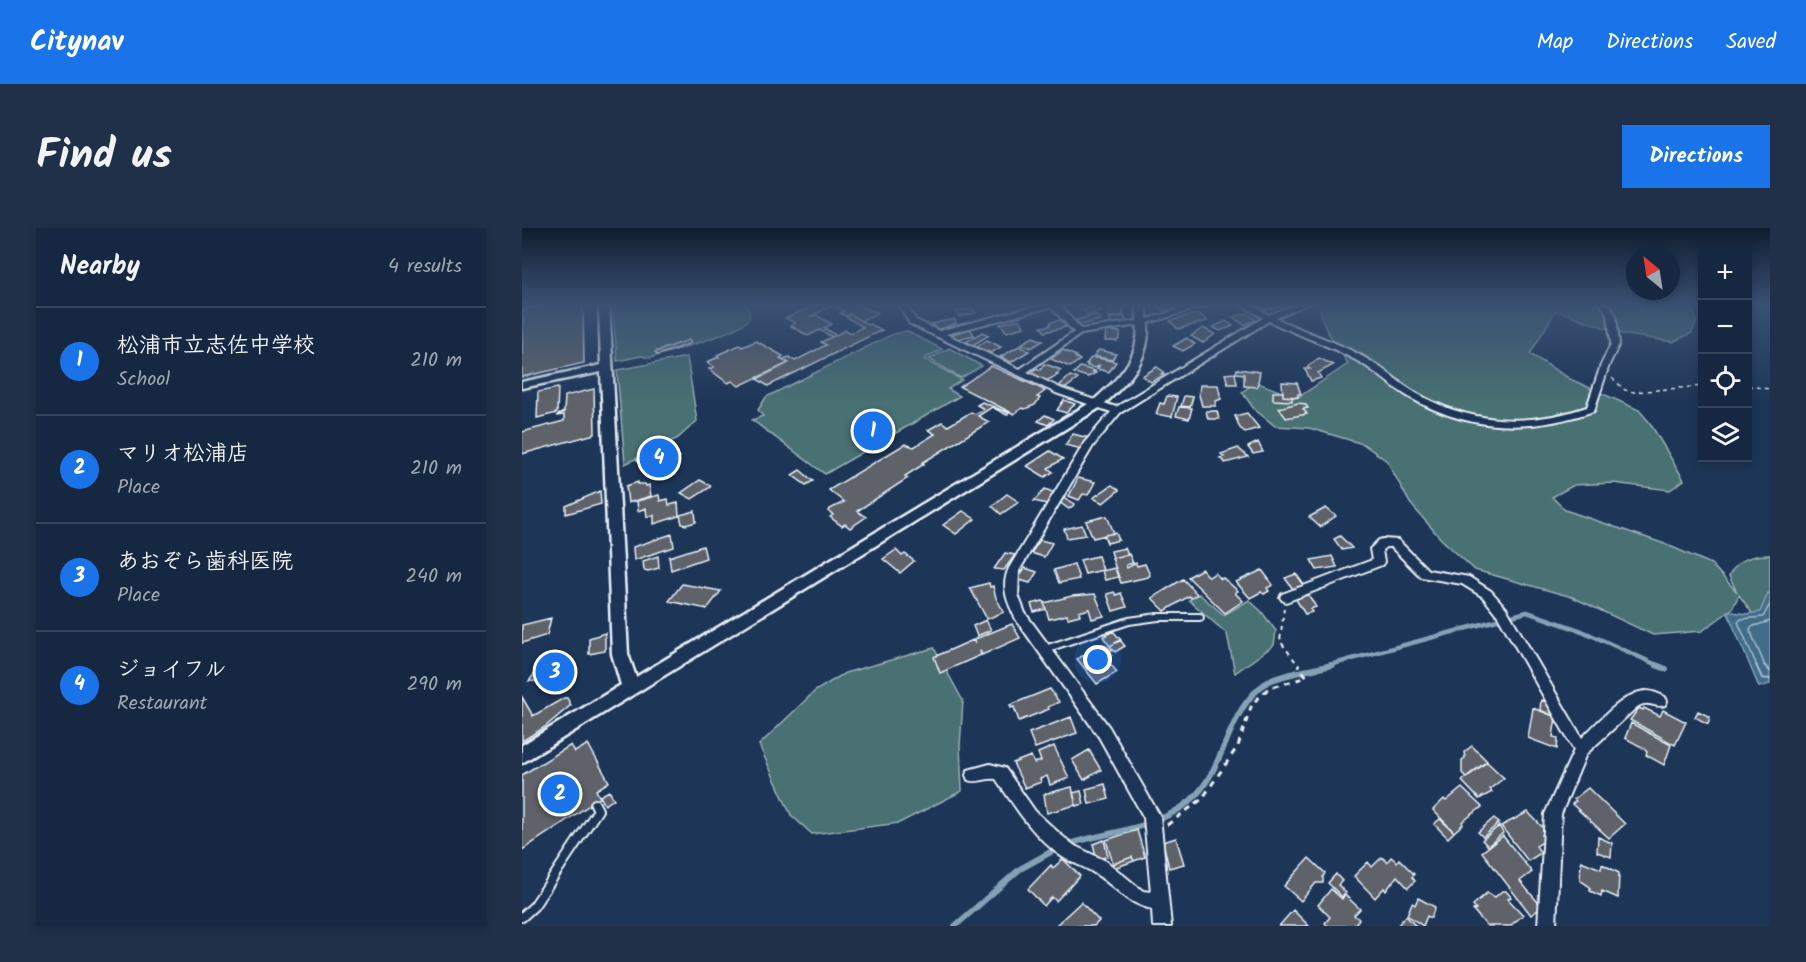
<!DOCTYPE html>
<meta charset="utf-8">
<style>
body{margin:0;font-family:Kalam,"Klee One",sans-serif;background:#1f3048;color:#f1f3f6}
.controls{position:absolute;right:18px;top:18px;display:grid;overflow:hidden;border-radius:0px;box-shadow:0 3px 9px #0003}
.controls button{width:54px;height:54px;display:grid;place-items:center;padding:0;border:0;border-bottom:2px solid #35445a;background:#162841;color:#f1f3f6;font:30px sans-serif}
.compass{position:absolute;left:1104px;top:18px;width:54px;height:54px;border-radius:50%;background:#162841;box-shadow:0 3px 9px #0003;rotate:330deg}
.you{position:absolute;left:576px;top:432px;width:21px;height:21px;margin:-15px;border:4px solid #fff;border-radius:50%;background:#1a73e8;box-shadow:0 0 0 9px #1a73e833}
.badge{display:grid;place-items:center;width:39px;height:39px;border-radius:50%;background:#1a73e8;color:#fff;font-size:20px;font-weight:700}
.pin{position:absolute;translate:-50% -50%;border:3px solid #fff;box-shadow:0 2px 6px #0006}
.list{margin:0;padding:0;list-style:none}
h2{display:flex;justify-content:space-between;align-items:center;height:78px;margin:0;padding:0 24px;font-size:26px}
h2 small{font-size:20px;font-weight:400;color:#9ea6b1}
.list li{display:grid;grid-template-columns:39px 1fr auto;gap:18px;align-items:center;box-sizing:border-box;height:108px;padding:0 24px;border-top:2px solid #35445a}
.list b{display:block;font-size:22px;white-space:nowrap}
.list p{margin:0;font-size:20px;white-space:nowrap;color:#9ea6b1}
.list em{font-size:20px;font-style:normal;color:#9ea6b1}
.icon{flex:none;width:33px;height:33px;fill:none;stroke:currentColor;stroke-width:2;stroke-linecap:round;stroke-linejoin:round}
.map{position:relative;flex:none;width:1248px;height:698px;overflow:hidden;border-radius:0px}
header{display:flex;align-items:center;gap:36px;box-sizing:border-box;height:84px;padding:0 30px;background:#1a73e8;color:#fff}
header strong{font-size:28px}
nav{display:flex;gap:33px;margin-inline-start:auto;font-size:21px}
.intro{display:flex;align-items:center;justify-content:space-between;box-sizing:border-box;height:144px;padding:0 36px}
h1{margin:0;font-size:42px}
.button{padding:15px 27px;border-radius:0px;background:#1a73e8;color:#fff;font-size:21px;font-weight:700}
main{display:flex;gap:36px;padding:0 36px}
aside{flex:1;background:#162841;border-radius:0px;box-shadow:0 3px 9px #0003}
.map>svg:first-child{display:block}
.green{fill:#486f72;stroke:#98b0b5;stroke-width:1.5}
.water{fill:#426c89;stroke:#84a1b5;stroke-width:1.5}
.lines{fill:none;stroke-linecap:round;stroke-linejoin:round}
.shore-far1{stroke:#a6bccc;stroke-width:1.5}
.shore{stroke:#a6bccc;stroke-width:2}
.stream-far1{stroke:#84a1b5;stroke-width:4.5}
.stream{stroke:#84a1b5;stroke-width:6}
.building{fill:#5e6369;stroke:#e8f1f8;stroke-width:1.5}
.service-far1-casing{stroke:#e8f1f8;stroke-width:10}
.service-casing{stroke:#e8f1f8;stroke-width:12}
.minor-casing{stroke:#e8f1f8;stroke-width:4}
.tertiary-casing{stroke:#e8f1f8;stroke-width:5}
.path-far2{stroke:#e8f1f8;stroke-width:1.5;stroke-dasharray:4 4;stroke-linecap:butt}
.path-far1{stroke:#e8f1f8;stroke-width:2;stroke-dasharray:4.5 4.5;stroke-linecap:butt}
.path{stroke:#e8f1f8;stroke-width:3;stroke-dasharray:6 6;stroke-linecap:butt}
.service-far1{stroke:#1d3557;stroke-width:6}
.service{stroke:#1d3557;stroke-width:8}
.minor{fill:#1d3557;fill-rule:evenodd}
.tertiary{fill:#1d3557;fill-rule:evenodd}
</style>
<header>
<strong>Citynav</strong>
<nav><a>Map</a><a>Directions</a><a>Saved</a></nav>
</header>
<div class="intro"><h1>Find us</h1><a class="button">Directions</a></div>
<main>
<aside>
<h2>Nearby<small>4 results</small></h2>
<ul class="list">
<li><span class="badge">1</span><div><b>松浦市立志佐中学校</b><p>School</p></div><em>210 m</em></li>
<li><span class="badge">2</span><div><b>マリオ松浦店</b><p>Place</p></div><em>210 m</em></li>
<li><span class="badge">3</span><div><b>あおぞら歯科医院</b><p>Place</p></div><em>240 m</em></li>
<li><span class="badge">4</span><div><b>ジョイフル</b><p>Restaurant</p></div><em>290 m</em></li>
</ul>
</aside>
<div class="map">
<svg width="1248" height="698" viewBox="0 0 1248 698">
<rect width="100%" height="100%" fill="#1d3557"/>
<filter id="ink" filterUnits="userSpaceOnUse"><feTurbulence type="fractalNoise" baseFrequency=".0167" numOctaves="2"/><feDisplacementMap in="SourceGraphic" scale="12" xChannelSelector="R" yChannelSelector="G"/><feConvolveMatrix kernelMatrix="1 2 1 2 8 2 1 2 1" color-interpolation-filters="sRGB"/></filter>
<g filter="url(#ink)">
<path class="green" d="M 91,76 L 225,76 C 227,80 229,85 227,90 C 221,104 145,124 128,130 L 119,128 L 95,133 Z
M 799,76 L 1167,76 L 1175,93 L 1170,105 L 1151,114 L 1100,106 L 1034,82 L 1008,126 L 1048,151 L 1117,182 L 1128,195 L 1162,252 L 1148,262 L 1091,255 L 1052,257 L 1030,269 L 1043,282 L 1143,316 L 1189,336 L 1215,364 L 1207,348 C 1215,331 1230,327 1248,327 L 1248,398 L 1230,385 L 1217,367 L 1210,381 L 1180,403 L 1131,407 L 1050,369 L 953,342 L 919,311 L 888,275 L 865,233 L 841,216 L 787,200 L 753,198 L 732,181 L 720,164 L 734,154 L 775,170 L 826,136 C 817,119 795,97 799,76 Z
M 384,103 L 420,121 L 402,131 L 440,152 L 426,161 L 438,168 L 303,246 L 230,192 L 241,188 L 236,182 L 244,169 L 369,107 Z
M 427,120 L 460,138 L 439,150 L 407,131 Z
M 165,129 L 175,193 L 156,210 L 103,236 L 95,142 Z
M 677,366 L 702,387 L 727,372 L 739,383 L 754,403 L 752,417 L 713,445 L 705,406 L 667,372 Z
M 412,420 L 441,473 L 438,518 L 440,563 L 377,595 L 290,606 L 269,587 L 237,517 L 293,463 L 323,445 Z"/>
<path class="water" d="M 1246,365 L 1248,366 L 1248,456 L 1237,459 L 1205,383 L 1224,386 L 1238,384 Z"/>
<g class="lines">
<path class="shore-far1" d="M 1235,438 L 1216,394 L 1219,391 L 1241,389 L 1248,376
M 1243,438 L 1228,402 L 1229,399 L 1248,393"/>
<path class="shore" d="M 1234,437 L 1240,450 L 1248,451
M 1242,437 L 1248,443"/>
<path class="stream-far1" d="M 804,438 L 1005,384 L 1060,403 L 1137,438"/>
<path class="stream" d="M 1134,437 L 1144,441
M 543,617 C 583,604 634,602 668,573 C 704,542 704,482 744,455 C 755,447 794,441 810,437
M 433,698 L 498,641 L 536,620"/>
</g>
<path class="building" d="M 28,76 L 61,76 L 62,135 L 0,149 L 1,82 Z
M 294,76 L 334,76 L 356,85 L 339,93 L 328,86 L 323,88 L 318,85 L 322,83 L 312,77 L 287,89 L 294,87 L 310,96 L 302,100 L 314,107 L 310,109 L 298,102 L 286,108 L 269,98 L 273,95 L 264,90 Z
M 633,76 L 660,76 L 647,82 L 639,82 Z
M 745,76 L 754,76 L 758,79 L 739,83 L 735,79 Z
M 575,78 L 580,83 L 565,87 L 561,82 Z
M 597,79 L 602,81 L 601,87 L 586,89 L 585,81 Z
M 450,80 L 454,85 L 437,89 L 434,84 Z
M 676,85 L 685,93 L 656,101 L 648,93 Z
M 725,85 L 734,92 L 722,97 L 711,89 Z
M 329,87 L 346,97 L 348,96 L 360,102 L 246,158 L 235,151 L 267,135 L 261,131 L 267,129 L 273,133 L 304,117 L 299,114 L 324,102 L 329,105 L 341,99 L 324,89 Z
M 573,87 L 579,92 L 559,97 L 554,92 Z
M 602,88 L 604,93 L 590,97 L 587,90 Z
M 432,91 L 434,95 L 419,101 L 415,101 L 410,96 Z
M 498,91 L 502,99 L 485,104 L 478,96 Z
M 538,92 L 544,99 L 523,104 L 519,99 L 527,98 L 529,94 Z
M 704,93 L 711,98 L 698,103 L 691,99 Z
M 681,100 L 693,106 L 681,115 L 669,108 Z
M 448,101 L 452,107 L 435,111 L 430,106 Z
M 584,103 L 598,104 L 598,110 L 595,113 L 583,113 Z
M 460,104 L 467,107 L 451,117 L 444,114 Z
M 511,109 L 521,113 L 509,120 L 499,116 Z
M 665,110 L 673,116 L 661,123 L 651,118 Z
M 167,112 L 169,115 L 135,127 L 133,124 Z
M 465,112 L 479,119 L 469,125 L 455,119 Z
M 234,113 L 261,128 L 258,130 L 266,135 L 217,158 L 210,153 L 206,155 L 187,141 L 192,139 L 185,134 L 197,129 L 195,127 L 218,117 L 220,119 Z
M 497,118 L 507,123 L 489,134 L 478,129 Z
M 541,122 L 554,128 L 553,129 L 558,132 L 548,139 L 529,131 Z
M 577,122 L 594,126 L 590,132 L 572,128 Z
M 569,130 L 576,130 L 594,134 L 587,144 L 575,141 L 578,137 L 573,140 L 565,138 L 566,136 L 564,136 Z
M 797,130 L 811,137 L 796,145 L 799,150 L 789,153 L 783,141 L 788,141 L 785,139 Z
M 522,136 L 526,137 L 539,142 L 534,146 L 536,147 L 524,153 L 508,145 L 515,140 L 518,142 Z
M 469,138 L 518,160 L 523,163 L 515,169 L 518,170 L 513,177 L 503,181 L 500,180 L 492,186 L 438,159 Z
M 558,139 L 573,143 L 571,144 L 574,145 L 566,149 L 552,145 Z
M 635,139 L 642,144 L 639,146 L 642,147 L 629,154 L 620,148 Z
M 715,141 L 738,144 L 735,159 L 722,158 L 722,146 L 714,145 Z
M 713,145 L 715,156 L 706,156 L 703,146 Z
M 548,148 L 556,151 L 544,160 L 537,158 Z
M 760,154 L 775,155 L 779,166 L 776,166 L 776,169 L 761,168 Z
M 678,157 L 696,157 L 699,171 L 694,173 L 694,178 L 680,178 L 677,167 Z
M 36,160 L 35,185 L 15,190 L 16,164 Z
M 72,161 L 73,206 L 0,226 L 0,204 L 42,193 L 42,187 L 34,188 L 42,184 L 43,168 Z
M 751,164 L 761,164 L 761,168 L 770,169 L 770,173 L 751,172 Z
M 645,168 L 655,169 L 650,189 L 634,186 L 638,175 L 642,176 Z
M 662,168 L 671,169 L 668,179 L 659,178 Z
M 542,172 L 553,176 L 544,185 L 535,182 Z
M 460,174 L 487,185 L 485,187 L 470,179 L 456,188 L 467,194 L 400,235 L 402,236 L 383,248 L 386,250 L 335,283 L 344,289 L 328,300 L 323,296 L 320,298 L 308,289 L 311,287 L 307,283 L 308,281 L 322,274 L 307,262 L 383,216 L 392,219 L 413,206 L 406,202 L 420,194 L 426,198 L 449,184 L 453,186 L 462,181 L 455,177 Z
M 776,175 L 783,176 L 786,180 L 781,181 L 785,186 L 764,190 L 757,180 Z
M 657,179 L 670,180 L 667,191 L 654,188 Z
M 684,183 L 695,183 L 697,191 L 686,191 Z
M 725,185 L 737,200 L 723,204 L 718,200 L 713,188 Z
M 523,187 L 532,191 L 526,197 L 516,193 Z
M 551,206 L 567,210 L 560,221 L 543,217 Z
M 736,214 L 741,224 L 731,226 L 726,219 Z
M 145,217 L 158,229 L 129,244 L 115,232 Z
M 716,220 L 726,229 L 703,235 L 698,230 L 702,229 L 699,226 Z
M 528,223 L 541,231 L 526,240 L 531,244 L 523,249 L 505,238 Z
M 278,242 L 291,253 L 284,257 L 270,247 Z
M 556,250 L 573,254 L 566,267 L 561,266 L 557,272 L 547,268 Z
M 178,252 L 189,258 L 187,260 L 170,271 L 159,265 Z
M 116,254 L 116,256 L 123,256 L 124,258 L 127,257 L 129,268 L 106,275 L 104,258 Z
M 590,257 L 597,262 L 581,275 L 571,270 Z
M 523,261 L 533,265 L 527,274 L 525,276 L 512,273 Z
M 78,263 L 79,276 L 44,286 L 44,278 Z
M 485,266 L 497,274 L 479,286 L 470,278 Z
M 137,267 L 138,273 L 146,271 L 147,277 L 156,275 L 157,288 L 132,296 L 132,287 L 125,289 L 124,280 L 116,283 L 115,273 Z
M 543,270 L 553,276 L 547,281 L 537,274 Z
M 804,280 L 814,288 L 798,299 L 787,289 Z
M 173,283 L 174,294 L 164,297 L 160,296 L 158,287 Z
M 441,283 L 453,291 L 434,306 L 421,297 Z
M 585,288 L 592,305 L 571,310 L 564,293 Z
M 560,297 L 564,307 L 545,310 L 542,301 Z
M 594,305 L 597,312 L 585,315 L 582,307 Z
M 150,306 L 152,319 L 112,332 L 111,319 Z
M 818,308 L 830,320 L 820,322 L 812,311 Z
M 518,312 L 530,315 L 522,329 L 509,325 Z
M 181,318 L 184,330 L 149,342 L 147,329 Z
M 603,320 L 606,327 L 591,330 L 589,323 Z
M 374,322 L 380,328 L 383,326 L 392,333 L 378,345 L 361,331 Z
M 483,325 L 493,327 L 482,342 L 472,341 Z
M 607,326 L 611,335 L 604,337 L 605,340 L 614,335 L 615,338 L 623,336 L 628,347 L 626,349 L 599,355 L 590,330 Z
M 136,328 L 137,340 L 126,343 L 122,342 L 121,333 Z
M 576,328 L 581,342 L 563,346 L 558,332 Z
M 810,328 L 815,339 L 795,342 L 789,332 Z
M 552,336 L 557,351 L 537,355 L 532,342 Z
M 503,340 L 515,344 L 508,355 L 495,351 Z
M 593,340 L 596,349 L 583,352 L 580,343 Z
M 680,341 L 687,349 L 693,345 L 699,351 L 701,350 L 716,363 L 713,365 L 721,373 L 703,385 L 666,349 Z
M 740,342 L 751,357 L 745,360 L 747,363 L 742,366 L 739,364 L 728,370 L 714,354 Z
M 774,346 L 782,357 L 771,361 L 763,350 Z
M 661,351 L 675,366 L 669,370 L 667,368 L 643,383 L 630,370 Z
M 467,355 L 468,359 L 471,358 L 474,370 L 482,384 L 465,391 L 448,360 Z
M 160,356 L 199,363 L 185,381 L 147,373 Z
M 592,364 L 594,367 L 599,365 L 605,379 L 591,383 L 585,366 Z
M 573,366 L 582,388 L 570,391 L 567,381 L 557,384 L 558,387 L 546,390 L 545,387 L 527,391 L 522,375 L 550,368 Z
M 786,366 L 794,379 L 788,381 L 790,384 L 783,386 L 773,370 Z
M 521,373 L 524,381 L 512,384 L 509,376 Z
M 29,390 L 25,407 L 0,415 L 0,397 Z
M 464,392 L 469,402 L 455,408 L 451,398 Z
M 490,396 L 498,410 L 460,427 L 458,422 L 459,427 L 418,445 L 412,429 L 451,412 L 453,415 L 453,411 Z
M 591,403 L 599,412 L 588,418 L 581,409 Z
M 83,405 L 83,423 L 67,426 L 67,410 Z
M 598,412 L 603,418 L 593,424 L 588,418 Z
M 581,416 L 590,422 L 588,424 L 590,427 L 584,431 L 595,444 L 575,456 L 555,431 Z
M 17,440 L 55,441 L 44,454 L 7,453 Z
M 528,461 L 537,474 L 526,479 L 527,481 L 497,493 L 492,479 L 489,480 L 488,477 Z
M 0,469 L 11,488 L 42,470 L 45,470 L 49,477 L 23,499 L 0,513 Z
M 1019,472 L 1032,476 L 1030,487 L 1018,482 Z
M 1011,480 L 1034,489 L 1031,509 L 1036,510 L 1035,521 L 1006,510 Z
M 1117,480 L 1121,482 L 1122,480 L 1138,488 L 1141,482 L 1164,494 L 1153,517 L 1108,492 Z
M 1176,483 L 1188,489 L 1186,496 L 1173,489 Z
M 549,489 L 555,505 L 513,520 L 507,505 Z
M 1109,495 L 1149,517 L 1142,537 L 1124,527 L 1125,524 L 1120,519 L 1103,510 Z
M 66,516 L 87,554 L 74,562 L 78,570 L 0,622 L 0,547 L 49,517 L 53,524 Z
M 532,518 L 547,550 L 528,557 L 525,548 L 518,551 L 519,554 L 503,560 L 491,535 L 509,528 L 512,535 L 519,533 L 516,525 Z
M 950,518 L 965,533 L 944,549 L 940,545 L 940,532 L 943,530 L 942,524 Z
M 567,522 L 579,542 L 562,552 L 550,532 Z
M 965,534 L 982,550 L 968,561 L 970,564 L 957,571 L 940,553 Z
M 583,556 L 587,571 L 567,576 L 564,561 Z
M 550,559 L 554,577 L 525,585 L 522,566 Z
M 940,560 L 960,579 L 940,594 L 941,596 L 932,604 L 911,582 L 922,571 L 924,573 Z
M 1066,560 L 1103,596 L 1087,610 L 1050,576 L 1054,573 L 1052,571 Z
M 87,563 L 92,571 L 83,577 L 78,568 Z
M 559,563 L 562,576 L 554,578 L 551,565 Z
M 1006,584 L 1025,604 L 1020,607 L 1024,612 L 1014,618 L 1019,625 L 1006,633 L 979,598 Z
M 972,590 L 977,595 L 961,609 L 956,604 Z
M 918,591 L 932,604 L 926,610 L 912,596 Z
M 977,598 L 981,605 L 966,618 L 960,612 Z
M 615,602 L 623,629 L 612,633 L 610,629 L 591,636 L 584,612 Z
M 981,608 L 1010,644 L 998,653 L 1020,679 L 1009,687 L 960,624 Z
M 1076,609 L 1090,615 L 1089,629 L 1075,624 Z
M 654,610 L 662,636 L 647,640 L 641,614 Z
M 582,612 L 586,628 L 575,632 L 571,616 Z
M 610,629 L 612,633 L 592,640 L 591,636 Z
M 860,629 L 865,634 L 869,629 L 875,634 L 877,631 L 892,646 L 890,649 L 893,653 L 886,660 L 875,648 L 864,663 L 862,660 L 853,670 L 832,648 L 846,634 L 850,639 Z
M 787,630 L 803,645 L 801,649 L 801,655 L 794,655 L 779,673 L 762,658 Z
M 541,631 L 558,648 L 534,673 L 530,669 L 522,678 L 506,661 L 529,637 L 531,640 Z
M 1059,633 L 1079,641 L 1080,636 L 1097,645 L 1096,670 L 1080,663 L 1079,668 L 1068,663 L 1068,659 L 1058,652 Z
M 814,646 L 820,653 L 816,657 L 824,665 L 820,669 L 806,655 Z
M 809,661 L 820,671 L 823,667 L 838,681 L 832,687 L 837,691 L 833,696 L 835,698 L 806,698 L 803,695 L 808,689 L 796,677 Z
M 980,663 L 984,663 L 989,669 L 986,671 L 1001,687 L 988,698 L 965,698 L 951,682 L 954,681 L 951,677 L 965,665 L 973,669 Z
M 896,670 L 913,679 L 909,690 L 905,688 L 901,698 L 885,687 L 890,675 L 893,677 Z
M 559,674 L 577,693 L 572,698 L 533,698 Z
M 771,682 L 787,698 L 757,698 Z
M 884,688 L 894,698 L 875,698 Z"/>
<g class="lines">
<g class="service-far1-casing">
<path id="service-far1" d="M 523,421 L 607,393 L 636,389 L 678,389"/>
</g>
<g class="service-casing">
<path id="service" d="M 0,689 L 12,678 L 76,582 L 73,576"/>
</g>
<g class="minor-casing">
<path id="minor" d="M 11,76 L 0,82 L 0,77 Z
M 376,76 L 384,76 L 394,92 L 417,103 L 521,76 L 536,76 L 559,101 L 622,92 L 677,76 L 690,76 L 623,96 L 559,106 L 505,144 L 540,161 L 594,179 L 741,90 L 719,76 L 729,76 L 747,87 L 775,76 L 786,76 L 754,90 C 784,105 817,114 845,131 C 863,141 877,155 894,165 C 947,196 1007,199 1065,179 L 1079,137 L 1089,116 L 1086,88 L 1079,76 L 1087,76 L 1094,88 L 1097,116 L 1087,137 L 1072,183 C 1008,205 947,204 887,169 C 870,159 856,145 839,135 C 810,118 777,108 747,93 L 598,185 L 571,218 L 497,343 L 496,367 L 503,385 L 587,499 L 635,583 L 638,588 L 649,698 L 631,698 L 630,681 C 603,675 595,659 572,645 C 562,638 549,635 539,628 C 511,608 493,579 474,551 C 464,549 455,556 446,552 L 444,547 L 446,542 L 468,536 L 483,540 L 513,583 L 539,607 L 553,618 L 584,633 L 621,663 L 629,664 L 622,590 L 577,509 L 495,393 C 486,376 478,359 487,340 L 563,214 L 589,184 L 534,165 L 388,96 ZM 529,79 L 552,104 L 498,141 L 424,106 Z
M 861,311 L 876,312 L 906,342 L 947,349 L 969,363 L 984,380 L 1060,510 C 1074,496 1104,462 1125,463 C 1131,463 1137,466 1143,469 L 1145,473 L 1143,477 C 1132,481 1127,471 1115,479 L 1064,526 L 1039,586 L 1034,698 L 1016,698 L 1023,586 L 1052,522 L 976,388 L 961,369 L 940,356 L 899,349 L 869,319 L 864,319 L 860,322 L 862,334 L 860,337 L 764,374 L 760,372 L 758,369 L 760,366 L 850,332 L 848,321 L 857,312 Z"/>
</g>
<g class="tertiary-casing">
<path id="tertiary" d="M 77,76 L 87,76 L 106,426 L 114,449 L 571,173 C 605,143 623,124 613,76 L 623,76 C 634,125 614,147 579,179 L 0,535 L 0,517 L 99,457 L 90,426 L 79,144 L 0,160 L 0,154 L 79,137 Z"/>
</g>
<path class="path-far2" d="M 1090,150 L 1103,162 L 1112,164 L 1180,158
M 1226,158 L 1248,161"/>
<path class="path-far1" d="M 762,380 L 758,413 L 777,438"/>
<path class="path" d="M 645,597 L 680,571 L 716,518 L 730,476 L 747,460 L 785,449 L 776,437"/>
<use href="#service-far1" class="service-far1"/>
<use href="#service" class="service"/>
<use href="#minor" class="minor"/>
<use href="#tertiary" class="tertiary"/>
</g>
</g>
<linearGradient id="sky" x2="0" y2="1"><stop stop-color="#101d30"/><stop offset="0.44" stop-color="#3a5174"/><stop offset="1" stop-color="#3a5174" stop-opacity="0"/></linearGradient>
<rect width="1248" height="174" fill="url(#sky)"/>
</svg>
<div class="controls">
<button>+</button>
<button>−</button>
<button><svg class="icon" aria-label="locate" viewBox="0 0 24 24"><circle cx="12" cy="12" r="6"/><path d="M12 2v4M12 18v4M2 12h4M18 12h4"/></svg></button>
<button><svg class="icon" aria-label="layers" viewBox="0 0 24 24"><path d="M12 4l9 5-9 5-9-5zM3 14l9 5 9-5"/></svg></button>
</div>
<svg class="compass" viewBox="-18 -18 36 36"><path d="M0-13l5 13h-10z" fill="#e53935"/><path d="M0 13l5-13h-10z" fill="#9ea6b1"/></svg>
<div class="you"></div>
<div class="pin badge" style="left:351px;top:203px">1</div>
<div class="pin badge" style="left:38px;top:566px">2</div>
<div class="pin badge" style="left:33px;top:444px">3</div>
<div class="pin badge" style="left:137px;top:230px">4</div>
</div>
</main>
